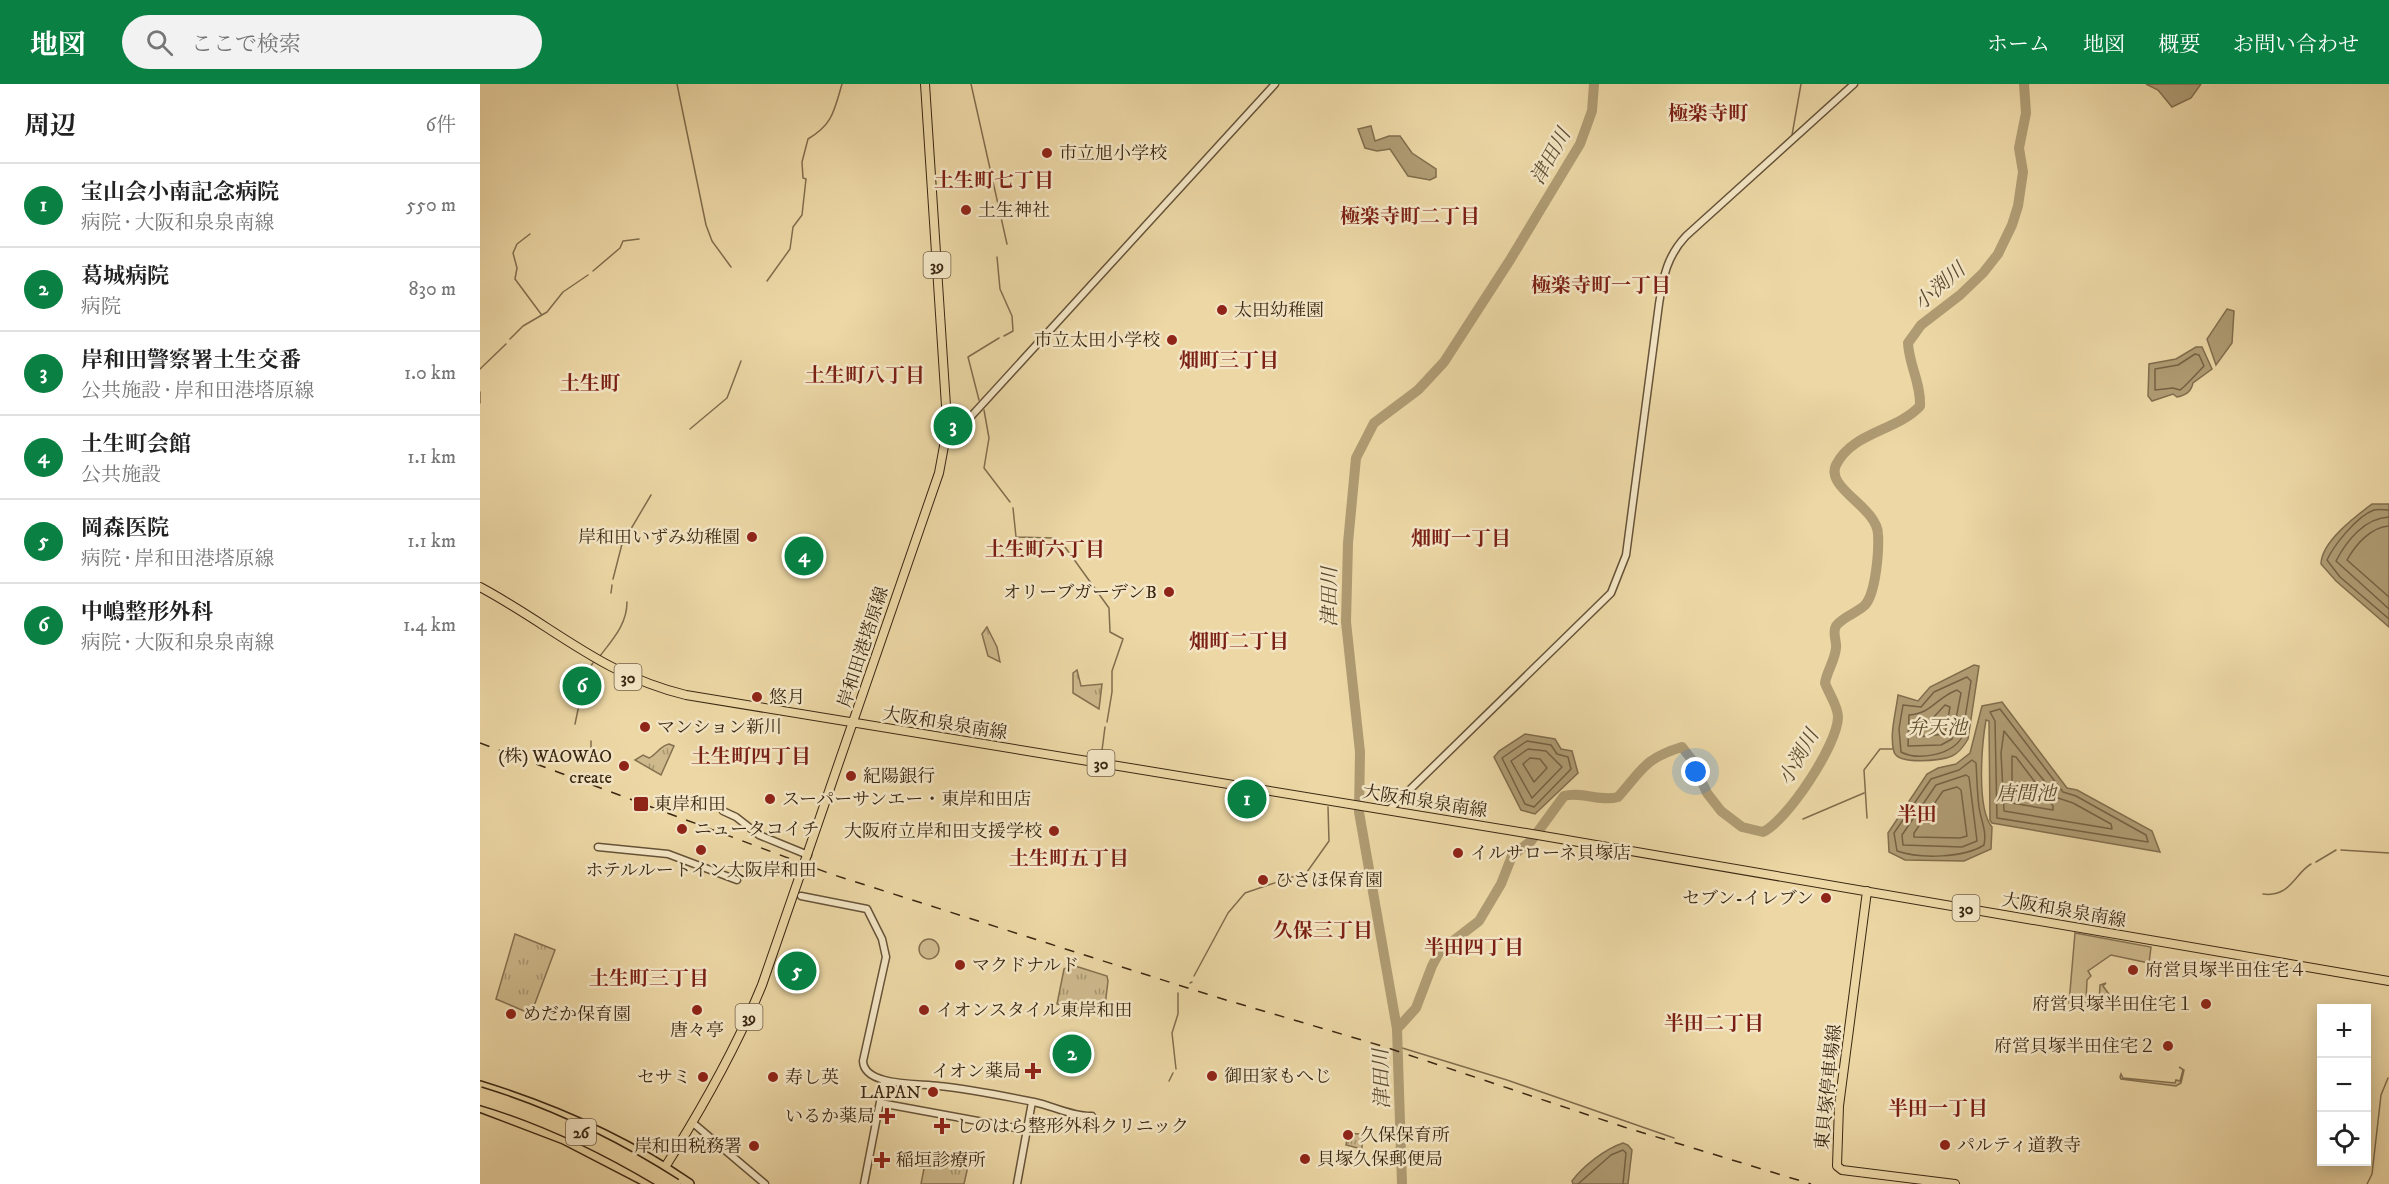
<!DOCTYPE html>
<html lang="ja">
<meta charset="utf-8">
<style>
body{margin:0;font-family:"IM FELL DW Pica","Noto Serif JP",serif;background:#f2f2f2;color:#222}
.controls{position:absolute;right:18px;bottom:18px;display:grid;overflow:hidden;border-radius:0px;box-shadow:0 3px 15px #0003}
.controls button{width:54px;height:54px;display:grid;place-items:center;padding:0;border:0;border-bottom:2px solid #e0e0e0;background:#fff;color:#222;font:30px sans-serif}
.you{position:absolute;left:1216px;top:688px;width:21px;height:21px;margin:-15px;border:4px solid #fff;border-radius:50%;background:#1a73e8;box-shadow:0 0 0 9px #1a73e833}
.badge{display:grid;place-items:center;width:39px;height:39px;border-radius:50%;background:#0b8043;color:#fff;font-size:20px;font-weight:700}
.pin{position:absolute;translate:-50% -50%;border:3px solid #fff;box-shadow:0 2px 6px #0006}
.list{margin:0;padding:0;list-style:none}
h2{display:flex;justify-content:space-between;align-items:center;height:78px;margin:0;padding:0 24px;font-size:26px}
h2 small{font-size:20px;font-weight:400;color:#767676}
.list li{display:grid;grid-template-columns:39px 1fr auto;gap:18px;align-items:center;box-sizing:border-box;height:84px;padding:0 24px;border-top:2px solid #e0e0e0}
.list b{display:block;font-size:22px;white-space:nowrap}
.list p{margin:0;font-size:20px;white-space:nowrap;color:#767676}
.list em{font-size:20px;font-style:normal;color:#767676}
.icon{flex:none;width:33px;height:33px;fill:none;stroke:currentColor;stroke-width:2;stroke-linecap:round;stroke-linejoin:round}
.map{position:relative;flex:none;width:1909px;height:1100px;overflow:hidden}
header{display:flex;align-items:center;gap:36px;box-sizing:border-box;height:84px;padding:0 30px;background:#0b8043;color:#fff}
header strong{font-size:28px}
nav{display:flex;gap:33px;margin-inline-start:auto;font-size:21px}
.search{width:420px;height:54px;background:#f2f2f2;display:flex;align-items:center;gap:15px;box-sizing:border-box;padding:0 21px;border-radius:33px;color:#767676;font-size:22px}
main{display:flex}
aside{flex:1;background:#fff}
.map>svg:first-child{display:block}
.grass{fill:#ceb98c;stroke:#847050;stroke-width:1.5}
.park{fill:url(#park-tufts);stroke:#847050;stroke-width:1.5}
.water{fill:#af9b73;stroke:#806d4d;stroke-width:1.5}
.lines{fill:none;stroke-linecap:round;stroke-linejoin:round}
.shore{stroke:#746143;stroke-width:1.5}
.stream{stroke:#806d4d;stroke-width:1.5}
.river{stroke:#af9b73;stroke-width:10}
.minor-casing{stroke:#665338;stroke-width:9}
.major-casing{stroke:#3a2713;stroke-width:10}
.highway-casing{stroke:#3a2713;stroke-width:12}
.minor{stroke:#f3e5c4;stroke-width:6}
.major{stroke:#ecd7a5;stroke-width:8}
.highway{stroke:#ecd7a5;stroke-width:9}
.rail{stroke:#3a2713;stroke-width:1.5;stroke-dasharray:10 10;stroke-linecap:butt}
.highway-bridge-casing{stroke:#3a2713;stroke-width:12;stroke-linecap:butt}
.highway-bridge{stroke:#ecd7a5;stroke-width:9}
.poi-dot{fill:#8f2418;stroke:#f3e5c4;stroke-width:2}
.labels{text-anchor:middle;stroke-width:5;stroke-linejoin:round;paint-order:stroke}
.shield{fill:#f3e5c4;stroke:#726048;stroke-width:1.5}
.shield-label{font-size:16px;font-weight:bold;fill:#3a2713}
.poi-label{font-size:18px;fill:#3a2713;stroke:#f3e5c4;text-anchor:start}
.street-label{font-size:18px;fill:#3a2713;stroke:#f3e5c4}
.neighbourhood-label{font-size:20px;font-weight:bold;fill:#7a1f14;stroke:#f3e5c4}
.water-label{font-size:20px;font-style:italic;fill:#5d4a30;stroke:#f3e5c4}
</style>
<header>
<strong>地図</strong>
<div class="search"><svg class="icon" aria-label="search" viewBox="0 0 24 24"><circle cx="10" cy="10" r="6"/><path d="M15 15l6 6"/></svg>ここで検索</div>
<nav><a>ホーム</a><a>地図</a><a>概要</a><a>お問い合わせ</a></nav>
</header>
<main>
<aside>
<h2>周辺<small>6件</small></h2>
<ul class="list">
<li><span class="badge">1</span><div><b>宝山会小南記念病院</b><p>病院 · 大阪和泉泉南線</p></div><em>550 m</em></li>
<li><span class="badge">2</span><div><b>葛城病院</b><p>病院</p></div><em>830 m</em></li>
<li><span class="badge">3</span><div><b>岸和田警察署土生交番</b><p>公共施設 · 岸和田港塔原線</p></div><em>1.0 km</em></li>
<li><span class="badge">4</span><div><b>土生町会館</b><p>公共施設</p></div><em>1.1 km</em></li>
<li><span class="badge">5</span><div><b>岡森医院</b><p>病院 · 岸和田港塔原線</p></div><em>1.1 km</em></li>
<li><span class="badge">6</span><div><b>中嶋整形外科</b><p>病院 · 大阪和泉泉南線</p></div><em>1.4 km</em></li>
</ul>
</aside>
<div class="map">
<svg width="1909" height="1100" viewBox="0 0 1909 1100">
<defs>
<pattern id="park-tufts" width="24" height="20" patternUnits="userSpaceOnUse" patternTransform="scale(1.5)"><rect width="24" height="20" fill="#ceb98c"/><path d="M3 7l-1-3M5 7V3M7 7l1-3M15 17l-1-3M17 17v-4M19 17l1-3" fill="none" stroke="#a89671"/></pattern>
</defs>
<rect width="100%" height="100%" fill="#ecd7a5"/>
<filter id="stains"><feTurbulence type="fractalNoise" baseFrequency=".00333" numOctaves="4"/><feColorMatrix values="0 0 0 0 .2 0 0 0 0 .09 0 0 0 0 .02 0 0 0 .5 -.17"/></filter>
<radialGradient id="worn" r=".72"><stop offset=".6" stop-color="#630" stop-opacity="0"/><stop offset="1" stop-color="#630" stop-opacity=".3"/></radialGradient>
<path class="grass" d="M 1595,849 L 1671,863 L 1669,879 L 1631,871 L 1608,887 L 1611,892 L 1607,896 L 1606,918 L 1602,918 L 1601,924 L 1589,919 Z
M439 865a10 10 0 1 1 20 0a10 10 0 1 1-20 0Z
M 1626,899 L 1623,902 L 1631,913 L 1635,914 L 1619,920 L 1620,901 Z
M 1699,983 L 1704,986 L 1701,999 L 1696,1002 L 1641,995 L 1640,993 L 1641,990 L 1643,994 L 1695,999 L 1696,996 L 1700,997 L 1703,986 Z"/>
<path class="park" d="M 507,543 L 517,563 L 520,578 L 508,572 L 502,550 Z
M 597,586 L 601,602 L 622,600 L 619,625 L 593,609 L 593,589 Z
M 189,660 L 194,662 L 181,691 L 155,676 L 163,671 L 169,674 C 177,670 180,662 189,660 Z
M 35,850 L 75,866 L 51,930 L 16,915 Z
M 592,881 L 627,892 L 628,897 L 624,930 L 577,920 L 584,885 Z
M 868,1049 L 879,1050 L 882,1053 L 882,1065 L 866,1061 Z
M 446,1074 L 488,1082 L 484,1100 L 441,1100 Z"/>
<path class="water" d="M 1666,0 L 1721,0 L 1711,14 L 1692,23 L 1678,6 Z
M 891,42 L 895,57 L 909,52 L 920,52 L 932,69 L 956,85 L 956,93 L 950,96 L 928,92 L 910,65 L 897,67 L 885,64 L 878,45 Z
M 1747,225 L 1754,227 L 1752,259 L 1736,281 L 1727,255 Z
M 1716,263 L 1722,263 L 1732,285 L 1713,299 C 1711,308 1706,311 1697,313 L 1693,310 L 1672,317 L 1668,312 L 1669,280 L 1696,275 Z
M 1892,420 L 1909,420 L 1909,543 L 1856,497 L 1841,480 C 1841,458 1876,432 1892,420 Z
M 1494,581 L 1499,582 L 1488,655 C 1484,662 1479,669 1472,672 C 1461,677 1418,681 1414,668 C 1409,651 1416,628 1418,611 L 1438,617 L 1450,603 Z
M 1522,618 L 1587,704 L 1597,706 L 1672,747 L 1680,768 L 1512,739 L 1510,736 L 1509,637 L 1506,636 C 1502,659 1496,724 1512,743 L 1511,765 L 1484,777 L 1425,776 L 1409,768 L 1408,749 L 1447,690 L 1458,684 L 1476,680 L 1490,669 L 1502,622 Z
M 1045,650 L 1075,655 L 1081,665 L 1092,667 L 1098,689 L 1055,730 L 1041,726 L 1014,673 L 1019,667 Z
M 1143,1059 L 1148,1061 L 1152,1066 L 1148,1100 L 1093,1100 L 1092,1097 C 1103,1082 1125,1065 1143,1059 Z"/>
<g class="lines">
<path class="shore" d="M 1715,270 L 1719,271 L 1724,282 C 1718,288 1704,304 1700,306 L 1693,304 L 1675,306 L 1675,285 L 1698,281 Z
M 1909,426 C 1905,426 1898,425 1894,426 C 1877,432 1854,461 1847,476 L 1860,493 L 1909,535
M 1909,433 C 1885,434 1867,456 1856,477 L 1909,525
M 1909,442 C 1891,443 1876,460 1867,476 L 1909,513
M 1487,593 L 1491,597 L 1482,653 C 1472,671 1438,677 1421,668 L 1419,645 L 1423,621 L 1441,623 L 1454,608 Z
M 1477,606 L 1481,609 L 1472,655 L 1461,661 L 1428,662 L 1429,631 C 1453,629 1454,615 1477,606 Z
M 1465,621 L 1470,623 L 1465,650 L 1437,653 L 1437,641 L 1452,635 Z
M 1520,625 L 1583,708 L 1596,712 L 1666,751 L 1668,758 L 1517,734 L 1515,637 L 1510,628 Z
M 1524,647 L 1578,714 L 1593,719 L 1631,740 L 1632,745 L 1524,727 L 1521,669 Z
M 1047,657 L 1071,661 L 1077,670 L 1088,673 L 1091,685 L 1054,723 L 1045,720 L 1022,674 Z
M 1048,665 L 1066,667 L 1082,683 L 1052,714 L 1031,677 Z
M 1532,672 L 1536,673 L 1573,722 L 1573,726 L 1532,719 Z
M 1050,674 L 1060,675 L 1067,684 L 1054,698 L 1043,680 Z
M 1492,676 L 1496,679 C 1497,694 1497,708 1499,723 C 1501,737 1507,747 1504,761 C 1484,774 1440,775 1417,767 L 1414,749 L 1451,695 L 1479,686 Z
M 1486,691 L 1489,693 L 1497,757 L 1482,763 L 1423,761 L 1422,751 L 1456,701 Z
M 1477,703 L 1481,706 L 1487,752 L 1480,754 L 1434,753 L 1434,749 L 1463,707 Z
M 1098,1100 L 1131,1071 L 1143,1066 L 1146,1069 L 1143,1100"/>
<path class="stream" d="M 197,0 L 226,141 L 232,157 L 251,183
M 491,0 L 527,160
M 1312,51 L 1321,0
M 50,150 L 37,160 L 33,169 L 37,184 L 35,195 L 61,230
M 517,173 L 520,205 L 532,232 L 533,247 L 524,252
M 113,187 L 140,164 L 143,157 L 159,155
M 287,197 L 310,165 L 313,143 L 322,131 L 326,95 L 323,94 L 322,78 L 328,55 C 353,40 354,27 362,0
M 30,255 L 43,242 L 67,228 L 83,208 L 108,191
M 0,285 L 26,260
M 0,308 L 0,319
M 499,316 L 488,273 L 519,254
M 504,326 L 509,354 L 504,384 L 530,418
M 210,345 L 247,314 L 261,277
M 533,424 L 536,453 L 573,454 L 585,463 L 629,524 L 630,548 L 643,555 L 632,587 L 632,608 L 627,638
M 133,495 L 142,460 L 171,411
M 131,509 L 132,501
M 120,572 C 133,555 147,540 147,518
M 95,640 L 100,616 L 93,605 L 113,579
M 111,657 L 111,663
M 621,674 L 625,643
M 1387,734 L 1384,686 L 1400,665 L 1413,665
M 1323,735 L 1384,709
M 1861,766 L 1909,769
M 1836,778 L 1856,766
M 827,788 L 849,757 L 848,723
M 1783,810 C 1810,814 1815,789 1831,780
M 714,892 L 748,829 L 765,809 L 818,791
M 710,899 L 712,898
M 919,963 L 1027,996 L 1194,1054
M 696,985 L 692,949 L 698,930 L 698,909
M 689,997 L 693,989
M 1887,1100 L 1892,1090 L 1901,1011 L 1908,994"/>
<path class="river" d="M 917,945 L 936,924 L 952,882 L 960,867 L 999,837 L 1021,800 L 1032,772 L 1051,757 L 1084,712 C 1101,707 1120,718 1138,713 C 1162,686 1165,674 1202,663 L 1212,676 L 1227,709 L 1241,727 L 1262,743 L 1283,748 C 1307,737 1358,660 1358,633 C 1358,622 1349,610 1345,599 C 1347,587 1355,576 1356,564 C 1357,557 1352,549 1356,542 C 1362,533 1377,529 1385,521 C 1396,509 1399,466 1398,450 C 1397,423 1345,404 1356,381 C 1372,348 1417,347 1440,322 C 1441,299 1429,281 1428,259 L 1441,241 L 1480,211 L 1503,189 L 1518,170 L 1532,141 L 1538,122 L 1543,88 L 1539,64 L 1546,29 L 1544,0
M 922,1100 L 917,945 L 879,728 L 880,668 L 866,538 L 868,459 L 876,374 L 894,339 L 938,306 L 964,278 L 1030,176 L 1100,60 L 1112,27 L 1114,0"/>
<g class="minor-casing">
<path id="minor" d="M 464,362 L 795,0
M 909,726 L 1131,509 L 1146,471 L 1179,220 C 1183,193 1187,172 1206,152 L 1374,0
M 243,727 L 256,733 L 279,751 L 328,771
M 118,763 L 188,770 L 257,796
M 321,812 L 387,825 L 402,855 L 406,873 L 383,977 C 384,1003 440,999 459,1002 C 491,1005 523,1012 554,1018 C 573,1022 594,1033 612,1032
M 400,1019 L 547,1046
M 213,1039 L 285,1100
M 384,1100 L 404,997
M 537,1100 L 552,1018"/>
</g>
<g class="major-casing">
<path id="major" d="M 0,503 C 73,542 122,591 206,611 L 1046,749 L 1909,897
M 1387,807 L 1359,1022 L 1357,1082 L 1362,1086 L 1475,1100
M 182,1088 C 220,1028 255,967 282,901 L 459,389 L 464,362 L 466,322 L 445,0"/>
</g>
<g class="highway-casing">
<path id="highway" d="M 0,1002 C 74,1025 145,1056 209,1100
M 0,1023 L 84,1055 L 171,1100"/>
</g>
<use href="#minor" class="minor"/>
<use href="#major" class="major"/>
<use href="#highway" class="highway"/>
<path class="rail" d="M 0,659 L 351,790 L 736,913 L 902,962 L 1144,1043 L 1331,1100"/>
<g class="highway-bridge-casing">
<path id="highway-bridge" d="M 0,1008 C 69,1029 135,1061 196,1100
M 0,1016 C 65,1035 126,1065 184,1100"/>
</g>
<use href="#highway-bridge" class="highway-bridge"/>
</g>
<g class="poi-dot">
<circle cx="567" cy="69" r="6"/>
<circle cx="486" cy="126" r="6"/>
<circle cx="742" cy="226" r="6"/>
<circle cx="692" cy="256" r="6"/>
<circle cx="272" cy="453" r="6"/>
<circle cx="689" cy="508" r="6"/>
<circle cx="277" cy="613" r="6"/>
<circle cx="165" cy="643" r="6"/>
<circle cx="144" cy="682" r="6"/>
<circle cx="371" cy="692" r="6"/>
<circle cx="290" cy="715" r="6"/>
<rect x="153" y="712" width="16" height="16" rx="3"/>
<circle cx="202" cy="745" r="6"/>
<circle cx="574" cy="747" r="6"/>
<circle cx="221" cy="766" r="6"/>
<circle cx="978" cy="769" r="6"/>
<circle cx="783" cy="796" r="6"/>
<circle cx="1346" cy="814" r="6"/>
<circle cx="480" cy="881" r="6"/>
<circle cx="1653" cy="886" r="6"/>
<circle cx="1726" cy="920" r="6"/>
<circle cx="217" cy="926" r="6"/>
<circle cx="444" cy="926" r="6"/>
<circle cx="31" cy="930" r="6"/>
<circle cx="1688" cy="962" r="6"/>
<path d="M550 978h6v6h6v6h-6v6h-6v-6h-6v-6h6z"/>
<circle cx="732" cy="992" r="6"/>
<circle cx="223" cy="993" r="6"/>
<circle cx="293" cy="993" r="6"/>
<circle cx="453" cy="1008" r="6"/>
<path d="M404 1023h6v6h6v6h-6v6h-6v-6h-6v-6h6z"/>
<path d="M459 1033h6v6h6v6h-6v6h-6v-6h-6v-6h6z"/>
<circle cx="868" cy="1051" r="6"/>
<circle cx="1465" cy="1061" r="6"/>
<circle cx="274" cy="1062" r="6"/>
<circle cx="825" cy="1075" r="6"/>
<path d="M399 1067h6v6h6v6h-6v6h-6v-6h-6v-6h6z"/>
</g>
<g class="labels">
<g class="shield">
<rect x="443.5" y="168" width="27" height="26" rx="4.5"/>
<rect x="134.5" y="580" width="27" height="26" rx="4.5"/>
<rect x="607.5" y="666" width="27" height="26" rx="4.5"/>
<rect x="1472.5" y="811" width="27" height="26" rx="4.5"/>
<rect x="255.5" y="920" width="27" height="26" rx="4.5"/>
<rect x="86" y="1035" width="30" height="26" rx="4.5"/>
</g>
<g class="shield-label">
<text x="457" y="187">39</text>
<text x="148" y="599">30</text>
<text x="621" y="685">30</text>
<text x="1486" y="830">30</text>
<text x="269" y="939">39</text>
<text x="101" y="1054">26</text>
</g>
<g class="poi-label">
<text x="579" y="75">市立旭小学校</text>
<text x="498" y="132">土生神社</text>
<text x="754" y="232">太田幼稚園</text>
<text x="680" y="262" text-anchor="end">市立太田小学校</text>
<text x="260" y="459" text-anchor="end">岸和田いずみ幼稚園</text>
<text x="677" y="514" text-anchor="end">オリーブガーデンB</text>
<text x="289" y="619">悠月</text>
<text x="177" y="649">マンション新川</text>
<text x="132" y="678" text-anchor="end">(株) WAOWAO<tspan x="132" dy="21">create</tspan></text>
<text x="383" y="698">紀陽銀行</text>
<text x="302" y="721">スーパーサンエー・東岸和田店</text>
<text x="174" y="726">東岸和田</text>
<text x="214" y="751">ニュータコイチ</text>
<text x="562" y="753" text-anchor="end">大阪府立岸和田支援学校</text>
<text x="990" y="775">イルサローネ貝塚店</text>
<text x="221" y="792" text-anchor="middle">ホテルルートイン大阪岸和田</text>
<text x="795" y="802">ひさほ保育園</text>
<text x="1334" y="820" text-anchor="end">セブン-イレブン</text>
<text x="492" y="887">マクドナルド</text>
<text x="1665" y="892">府営貝塚半田住宅４</text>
<text x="1714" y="926" text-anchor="end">府営貝塚半田住宅１</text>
<text x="456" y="932">イオンスタイル東岸和田</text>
<text x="43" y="936">めだか保育園</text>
<text x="217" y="952" text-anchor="middle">唐々亭</text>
<text x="1676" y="968" text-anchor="end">府営貝塚半田住宅２</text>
<text x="541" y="993" text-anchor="end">イオン薬局</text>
<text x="744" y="998">御田家もへじ</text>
<text x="211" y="999" text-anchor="end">セサミ</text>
<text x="305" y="999">寿し英</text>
<text x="441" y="1014" text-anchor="end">LAPAN</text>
<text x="395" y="1038" text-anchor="end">いるか薬局</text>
<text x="476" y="1048">しのはら整形外科クリニック</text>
<text x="880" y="1057">久保保育所</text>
<text x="1477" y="1067">パルティ道教寺</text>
<text x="262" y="1068" text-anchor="end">岸和田税務署</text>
<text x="837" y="1081">貝塚久保郵便局</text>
<text x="416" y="1082">稲垣診療所</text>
</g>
<g class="street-label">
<text transform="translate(383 563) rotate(-72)" y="6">岸和田港塔原線</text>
<text transform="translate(465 639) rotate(9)" y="6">大阪和泉泉南線</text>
<text transform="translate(945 717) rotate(9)" y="6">大阪和泉泉南線</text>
<text transform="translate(1584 826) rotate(10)" y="6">大阪和泉泉南線</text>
<text transform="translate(1348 1003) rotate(-84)" y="6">東貝塚停車場線</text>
</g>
<g class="neighbourhood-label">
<text x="1228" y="36">極楽寺町</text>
<text x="514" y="103">土生町七丁目</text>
<text x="930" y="139">極楽寺町二丁目</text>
<text x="1121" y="208">極楽寺町一丁目</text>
<text x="749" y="283">畑町三丁目</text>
<text x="385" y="298">土生町八丁目</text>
<text x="110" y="306">土生町</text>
<text x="981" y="461">畑町一丁目</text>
<text x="565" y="472">土生町六丁目</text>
<text x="759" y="564">畑町二丁目</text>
<text x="271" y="679">土生町四丁目</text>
<text x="1437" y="737">半田</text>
<text x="589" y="781">土生町五丁目</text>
<text x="843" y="853">久保三丁目</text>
<text x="994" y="870">半田四丁目</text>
<text x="169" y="901">土生町三丁目</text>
<text x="1234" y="946">半田二丁目</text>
<text x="1458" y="1031">半田一丁目</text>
</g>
<g class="water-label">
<text transform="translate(1070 72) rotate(-61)" y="7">津田川</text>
<text transform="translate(1459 202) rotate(-41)" y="7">小渕川</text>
<text transform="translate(849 513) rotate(-90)" y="7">津田川</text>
<text x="1457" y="650">弁天池</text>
<text transform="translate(1318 673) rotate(-60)" y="7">小渕川</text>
<text x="1546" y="716">唐間池</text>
<text transform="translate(901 995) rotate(-92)" y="7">津田川</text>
</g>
</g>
<rect width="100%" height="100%" filter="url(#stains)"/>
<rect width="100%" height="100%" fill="url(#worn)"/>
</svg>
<div class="controls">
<button>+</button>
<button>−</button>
<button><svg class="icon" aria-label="locate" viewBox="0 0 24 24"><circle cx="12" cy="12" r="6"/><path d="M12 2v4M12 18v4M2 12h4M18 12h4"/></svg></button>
</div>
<div class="you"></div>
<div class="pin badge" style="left:767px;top:715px">1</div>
<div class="pin badge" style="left:592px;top:970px">2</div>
<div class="pin badge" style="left:473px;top:342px">3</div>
<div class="pin badge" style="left:324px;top:472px">4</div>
<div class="pin badge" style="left:317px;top:887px">5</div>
<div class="pin badge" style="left:102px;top:602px">6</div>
</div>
</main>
